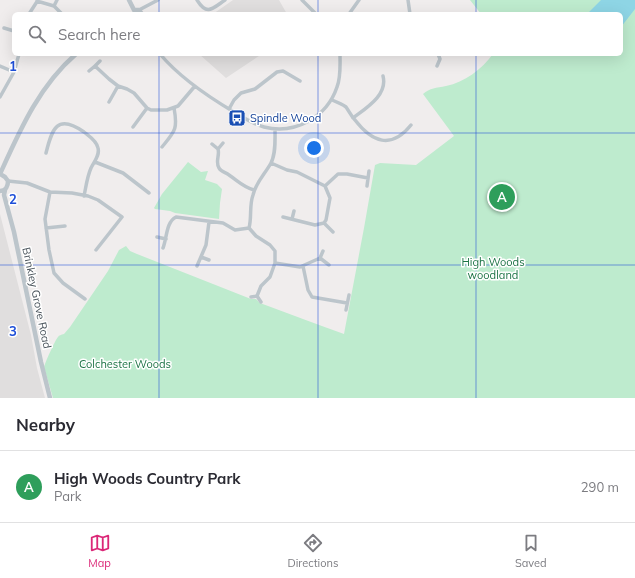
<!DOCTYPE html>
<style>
body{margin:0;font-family:Mulish,sans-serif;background:#f7f7f7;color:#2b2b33}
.you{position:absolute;left:314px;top:148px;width:14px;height:14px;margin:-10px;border:3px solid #fff;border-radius:50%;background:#1a73e8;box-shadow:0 0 0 6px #1a73e833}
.badge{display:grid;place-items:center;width:26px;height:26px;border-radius:50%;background:#db2777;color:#fff;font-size:13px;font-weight:700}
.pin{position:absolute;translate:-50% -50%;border:2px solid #fff;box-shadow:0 1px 4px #0006}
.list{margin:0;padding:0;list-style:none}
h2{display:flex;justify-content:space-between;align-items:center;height:52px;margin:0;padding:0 16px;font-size:17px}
h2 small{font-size:13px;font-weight:400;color:#7c7c81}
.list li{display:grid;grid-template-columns:26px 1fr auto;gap:12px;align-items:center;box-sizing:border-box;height:72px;padding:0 16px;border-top:1px solid #e1e1e2}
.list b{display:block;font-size:15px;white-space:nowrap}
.list p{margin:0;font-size:13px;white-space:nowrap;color:#7c7c81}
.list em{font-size:13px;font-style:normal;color:#7c7c81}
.icon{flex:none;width:22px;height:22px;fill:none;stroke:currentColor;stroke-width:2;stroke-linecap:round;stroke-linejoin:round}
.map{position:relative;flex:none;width:635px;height:398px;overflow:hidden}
.search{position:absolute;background:#fff;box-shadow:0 4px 16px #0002;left:12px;right:12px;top:12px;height:44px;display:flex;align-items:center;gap:10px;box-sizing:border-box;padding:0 14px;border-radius:6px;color:#7c7c81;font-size:15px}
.sheet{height:124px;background:#fff}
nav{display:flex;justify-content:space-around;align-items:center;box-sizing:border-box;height:56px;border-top:1px solid #e1e1e2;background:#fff;font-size:11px;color:#7c7c81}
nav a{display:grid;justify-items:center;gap:2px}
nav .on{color:#db2777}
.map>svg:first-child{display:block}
.education{fill:#e0dede}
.green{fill:#beebce}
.water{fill:#8ed5e5}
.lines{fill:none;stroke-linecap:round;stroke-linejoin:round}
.minor{stroke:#bcc5cb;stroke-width:3.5}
.tertiary{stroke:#bcc5cb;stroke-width:4.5}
.grid{fill:none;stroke:#1d4ed8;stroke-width:1;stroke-opacity:0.55}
.labels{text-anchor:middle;stroke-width:3;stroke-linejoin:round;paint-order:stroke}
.transit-label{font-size:11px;fill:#164399;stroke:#fff;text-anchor:start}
.park-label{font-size:11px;fill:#1d7446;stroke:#fff}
.street-label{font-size:11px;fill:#475159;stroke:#fff}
.grid-label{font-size:13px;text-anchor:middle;font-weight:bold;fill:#1d4ed8;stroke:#fff;stroke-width:3;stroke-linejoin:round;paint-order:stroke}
</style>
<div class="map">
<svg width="635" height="398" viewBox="0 0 635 398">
<rect width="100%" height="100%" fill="#f0eded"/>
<path class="education" d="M 233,0 L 279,0 L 287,14 L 213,14 Z
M 199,54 L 262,54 L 226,78 Z
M 0,214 L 31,335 L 37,368 L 45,398 L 0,398 Z"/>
<path class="green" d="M 470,0 L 635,0 L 635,398 L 53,398 L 44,367 C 45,363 55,340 58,337 C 59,335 61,335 64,334 C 66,332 68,329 70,327 L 108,271 L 119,250 L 126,246 L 130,251 L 137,254 L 251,299 L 256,299 L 260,303 C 288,313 315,324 344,334 L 364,228 L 375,165 L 380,163 L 416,165 L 454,136 L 423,94 C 430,88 436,88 446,86 C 465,82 481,70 493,54 L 621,54 L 621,14 L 481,14 Z
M 188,162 L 201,172 L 208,171 L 205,180 L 217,184 L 222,189 L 220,203 L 219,219 L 175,213 L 170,211 L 155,209 L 154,208 L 162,194 Z"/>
<path class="water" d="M 601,0 L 635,0 L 635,9 L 621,27 L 621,14 L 587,14 Z"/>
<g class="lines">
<path class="minor" d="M 197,0 C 207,16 212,9 225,0
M 302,0 L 316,14
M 408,0 L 410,14
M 37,1 L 54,6 L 62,14
M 54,6 L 57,0
M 139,10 L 158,0
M 29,14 L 38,0
M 349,14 L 359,0
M 4,28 L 14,31
M 160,54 C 180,78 207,96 234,112 C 244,118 253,124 264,127 C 295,135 327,117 337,87 C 341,77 340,65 340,54
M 100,61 L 95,66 L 109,79 L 118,86 L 127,89 L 134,93 L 147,108 L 151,110 L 167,110 L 178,106 L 195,86
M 0,66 L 14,72
M 437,66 L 440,59 L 438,54
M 89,71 L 95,66
M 0,97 L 14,72 L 19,54
M 332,100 C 337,102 342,104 346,107 C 349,111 351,116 355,120 C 372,142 391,150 411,125
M 109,102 L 118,86
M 229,109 L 234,100 L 241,93 L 255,89 L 277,72 L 283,71 L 300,81
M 353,118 C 366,108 388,95 383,76
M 133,127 L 147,108
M 223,143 L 218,149 C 220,155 215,162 219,168 C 221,172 226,172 229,175 C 238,181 243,187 254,190
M 212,144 L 218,149
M 162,147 C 175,131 178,129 174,108
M 46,153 C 52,129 57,113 84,132 C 89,136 97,141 98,148 C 100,155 94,162 91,168 C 87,177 86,187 84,196
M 95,162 L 123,173 L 149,193
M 271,163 L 287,170 L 297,172 L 325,186 L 330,198 L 326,220 L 324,223
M 8,181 L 27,183 L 50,192 L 72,193 L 88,196 L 98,200 L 122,217 L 96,250
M 325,186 L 338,174 L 347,174 L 368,178
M 367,186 L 369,171
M 50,192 L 45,219 L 49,250 L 54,273 L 63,283 L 85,299
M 283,217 L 315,225 L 324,223 L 333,232
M 292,219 L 294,211
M 46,228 L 65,226
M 249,228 C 252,217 249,206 253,195 C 256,182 265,174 271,163 C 276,153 275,140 275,129
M 157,237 L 166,239
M 163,248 C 167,238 166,222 176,217 L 223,223 L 235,230 L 249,228 L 256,236 L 270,245 L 275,251 L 275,263 L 270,277 L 261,286 L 257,296 L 251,297
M 201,257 L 209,260
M 320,258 L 329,265
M 275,263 L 300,267 L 320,258 L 323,251
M 197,266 L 206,245 L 209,222
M 303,266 L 308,290 L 312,297 L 347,303
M 257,296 L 261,302
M 346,310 L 349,295"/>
<path class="tertiary" d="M 129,0 L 134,10
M 134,10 L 139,10 L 142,14
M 0,174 C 20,130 39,86 76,54
M 0,174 L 5,177 L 8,181 C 8,186 6,191 0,191
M 5,190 L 4,195 L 14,232 L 41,362 L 50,398"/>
</g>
<path class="grid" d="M 159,0 L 159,14M 318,0 L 318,14M 476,0 L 476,14M 159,54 L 159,398M 318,54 L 318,398M 476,54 L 476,398M 0,133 L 635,133M 0,265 L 635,265"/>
<defs>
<g id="bus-square" transform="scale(0.9)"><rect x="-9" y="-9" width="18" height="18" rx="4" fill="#1a4fb4" stroke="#fff"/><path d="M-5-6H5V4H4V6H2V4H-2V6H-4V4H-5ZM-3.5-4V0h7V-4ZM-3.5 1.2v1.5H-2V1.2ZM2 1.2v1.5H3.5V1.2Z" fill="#fff"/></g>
</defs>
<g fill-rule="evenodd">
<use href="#bus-square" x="237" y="118"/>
</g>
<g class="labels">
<g class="transit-label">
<text x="250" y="122">Spindle Wood</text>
</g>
<g class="park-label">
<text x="493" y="266">High Woods<tspan x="493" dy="13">woodland</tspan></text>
<text x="125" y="368">Colchester Woods</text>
</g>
<g class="street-label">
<text transform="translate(37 298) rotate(78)" y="4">Brinkley Grove Road</text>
</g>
</g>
<g class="grid-label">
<text x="13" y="71">1</text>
<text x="13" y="204">2</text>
<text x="13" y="336">3</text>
</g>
</svg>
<div class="you"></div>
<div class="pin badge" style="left:502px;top:197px;background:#2e9e5b">A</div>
<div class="search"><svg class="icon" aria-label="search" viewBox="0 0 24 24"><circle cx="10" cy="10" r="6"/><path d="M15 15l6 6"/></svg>Search here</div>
</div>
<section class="sheet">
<h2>Nearby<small></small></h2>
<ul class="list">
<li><span class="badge" style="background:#2e9e5b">A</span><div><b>High Woods Country Park</b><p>Park</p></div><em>290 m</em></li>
</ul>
</section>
<nav>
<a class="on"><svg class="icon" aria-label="map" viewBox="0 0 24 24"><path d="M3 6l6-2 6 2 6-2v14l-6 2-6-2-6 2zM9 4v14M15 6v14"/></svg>Map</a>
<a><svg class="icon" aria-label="directions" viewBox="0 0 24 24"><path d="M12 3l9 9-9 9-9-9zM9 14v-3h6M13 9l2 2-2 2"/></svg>Directions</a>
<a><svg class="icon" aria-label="saved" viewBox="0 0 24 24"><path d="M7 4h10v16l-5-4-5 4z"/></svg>Saved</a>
</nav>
